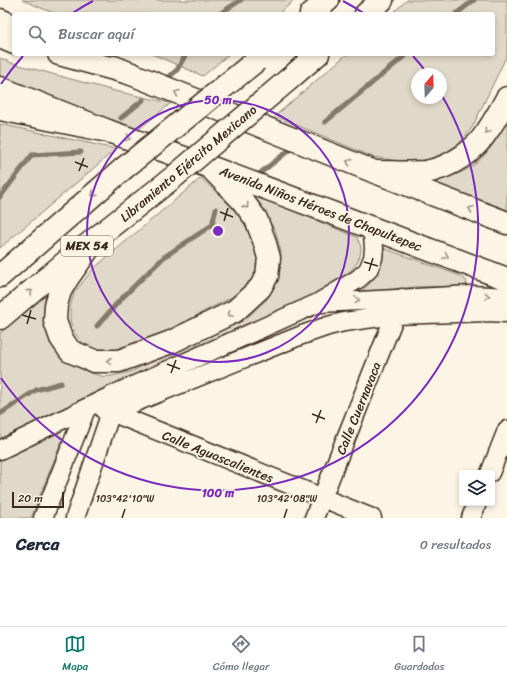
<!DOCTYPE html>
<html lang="es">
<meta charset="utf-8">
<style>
body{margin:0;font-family:Sriracha,sans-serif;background:#f2f2f3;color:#1f2937}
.controls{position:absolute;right:12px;bottom:12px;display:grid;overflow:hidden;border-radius:4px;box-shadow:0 2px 6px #0003}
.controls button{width:36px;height:36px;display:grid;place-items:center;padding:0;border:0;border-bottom:1px solid #e0e1e3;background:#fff;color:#1f2937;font:20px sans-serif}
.compass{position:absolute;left:411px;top:68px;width:36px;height:36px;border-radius:50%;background:#fff;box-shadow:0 2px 6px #0003;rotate:19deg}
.scale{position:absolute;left:12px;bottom:10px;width:52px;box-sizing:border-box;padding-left:4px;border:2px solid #3b2a1e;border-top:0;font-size:11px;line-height:14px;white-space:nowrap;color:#3b2a1e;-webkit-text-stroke:3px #fcf5e5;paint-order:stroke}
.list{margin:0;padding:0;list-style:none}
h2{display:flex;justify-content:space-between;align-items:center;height:52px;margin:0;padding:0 16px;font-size:17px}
h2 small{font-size:13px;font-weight:400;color:#747a83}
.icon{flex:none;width:22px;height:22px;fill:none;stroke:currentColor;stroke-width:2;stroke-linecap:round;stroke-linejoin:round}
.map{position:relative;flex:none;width:507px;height:518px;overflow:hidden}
.search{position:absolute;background:#fff;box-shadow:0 2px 6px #0003;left:12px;right:12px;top:12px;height:44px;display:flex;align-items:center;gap:10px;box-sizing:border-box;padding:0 14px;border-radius:4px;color:#747a83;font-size:15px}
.sheet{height:108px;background:#fff}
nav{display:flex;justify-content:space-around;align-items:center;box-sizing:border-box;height:56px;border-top:1px solid #e0e1e3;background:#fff;font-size:11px;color:#747a83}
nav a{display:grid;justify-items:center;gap:2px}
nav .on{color:#0f766e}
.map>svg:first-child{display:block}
.green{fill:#e0d8c8;stroke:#8e8173;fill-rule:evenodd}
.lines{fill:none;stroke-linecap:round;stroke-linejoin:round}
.stream{stroke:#85796b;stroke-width:5}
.minor-casing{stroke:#3b2a1e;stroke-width:21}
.major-casing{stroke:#3b2a1e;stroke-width:25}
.highway-casing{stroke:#3b2a1e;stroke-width:25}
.minor{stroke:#fcf5e5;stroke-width:18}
.major{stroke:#fcf5e5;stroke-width:22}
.highway{stroke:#fcf5e5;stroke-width:22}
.highway-bridge-casing{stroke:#3b2a1e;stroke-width:25;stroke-linecap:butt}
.highway-bridge{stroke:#fcf5e5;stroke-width:22}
.oneway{stroke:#9c9082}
.ticks{fill:none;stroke:#3b2a1e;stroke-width:1.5}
.ring{fill:none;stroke:#7b2cbf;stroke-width:2}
.labels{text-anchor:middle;stroke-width:3.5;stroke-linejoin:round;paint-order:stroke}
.shield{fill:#fcf5e5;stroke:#75675a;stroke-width:1}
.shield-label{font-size:12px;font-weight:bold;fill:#3b2a1e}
.street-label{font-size:13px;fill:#3b2a1e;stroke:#fcf5e5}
.ticks-label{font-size:10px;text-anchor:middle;fill:#3b2a1e;stroke:#fcf5e5;stroke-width:3.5;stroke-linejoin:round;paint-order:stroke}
.centre{fill:#7b2cbf;stroke:#fcf5e5;stroke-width:2}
.ring-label{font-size:12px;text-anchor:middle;font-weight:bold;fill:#7b2cbf;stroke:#fcf5e5;stroke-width:3.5;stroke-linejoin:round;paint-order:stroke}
</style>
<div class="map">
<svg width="507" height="518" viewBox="0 0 507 518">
<rect width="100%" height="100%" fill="#fcf5e5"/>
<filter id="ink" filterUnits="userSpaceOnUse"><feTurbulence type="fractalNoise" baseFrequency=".025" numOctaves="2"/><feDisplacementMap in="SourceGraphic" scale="8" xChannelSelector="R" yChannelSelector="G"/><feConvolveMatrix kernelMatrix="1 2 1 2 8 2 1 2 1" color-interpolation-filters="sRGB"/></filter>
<g filter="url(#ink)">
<path class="green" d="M 22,0 L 295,0 L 278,14 L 56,14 Z
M 407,0 L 507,0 L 507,55 L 473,126 L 460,143 L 445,153 L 426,160 L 409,163 L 373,157 L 275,116 L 347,54 L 493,54 L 493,14 L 392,14 ZM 417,74 L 441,74 L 441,98 L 417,98 Z
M 152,54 L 229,54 L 203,76 Z
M 0,58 L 12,63 L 115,91 L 171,103 L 137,131 L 0,77 Z
M 507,118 L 507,210 L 428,181 C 440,178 454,176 464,171 C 486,160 497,139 507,118 Z
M 0,124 L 116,149 L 0,248 Z
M 201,178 C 234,209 288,252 238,294 L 124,353 L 96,352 L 84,344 L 75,334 L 70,321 L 70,307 L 74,293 L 93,269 Z
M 242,190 L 357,237 C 358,240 361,245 361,249 C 361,271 330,287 313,296 L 0,444 L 0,333 L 52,291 L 63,354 L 73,365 L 88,372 L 105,377 L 130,372 L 250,315 L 267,299 L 274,285 L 280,269 L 281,252 L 275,230 L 262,211 Z
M 383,248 L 461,276 L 467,281 L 466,286 L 415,287 L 359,293 C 375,281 382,268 383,248 Z
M 56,431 L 63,438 L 31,518 L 0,518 L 0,459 Z"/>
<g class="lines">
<path class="stream" d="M 219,14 L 241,0
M 456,14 L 474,0
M 170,76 L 177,70 L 186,54
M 121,118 L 143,100
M 325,122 L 407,54
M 259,174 L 293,147
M 0,197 L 32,155 L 81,152
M 97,326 L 121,299 L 164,257 L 212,225 L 216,209
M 0,414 L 36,390 L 61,383"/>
<g class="minor-casing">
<path id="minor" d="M 321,303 L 472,295 L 507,297
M 105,411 L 111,412 L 372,518
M 0,450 L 117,393 L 318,303 L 358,279 L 368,270 L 373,258 L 374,248 L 373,236 L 370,227
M 490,473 L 507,430
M 43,518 L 86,409
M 75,518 L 111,412 L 302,335 L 328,326 L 344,322 L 395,315 L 488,312 L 507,313
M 314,518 L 402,298
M 471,518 L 477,503"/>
</g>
<g class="major-casing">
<path id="major" d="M 0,20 L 14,26
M 114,67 L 375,172 L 507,223
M 0,88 L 108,131 L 210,167 L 507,279"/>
</g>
<g class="highway-casing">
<path id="highway" d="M 311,14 L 328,0
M 366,14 L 382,0
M 0,37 L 14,43
M 59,54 L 132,74
M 288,80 L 318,54
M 0,109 L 108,131
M 375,172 C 391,172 409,173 425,172 C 450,168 475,151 488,130 C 495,120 501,109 507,98
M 96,238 L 67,279 L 60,291 L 56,305 L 55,321 L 61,338 L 70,351 L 94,361 L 119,361 L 171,342 L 235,311 L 260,288 L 267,276 L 269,258 L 264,240 L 256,219 L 242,200 L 210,167
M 0,276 L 123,169
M 0,318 L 67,261 L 175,176"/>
</g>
<use href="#minor" class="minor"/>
<use href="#major" class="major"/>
<use href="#highway" class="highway"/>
<g class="highway-bridge-casing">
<path id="highway-bridge" d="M 123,169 L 257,60
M 175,176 L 288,80"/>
</g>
<use href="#highway-bridge" class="highway-bridge"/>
</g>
<defs><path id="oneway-chevron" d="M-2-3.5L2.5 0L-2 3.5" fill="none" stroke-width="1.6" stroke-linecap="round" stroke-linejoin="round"/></defs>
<g class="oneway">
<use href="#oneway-chevron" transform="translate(177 93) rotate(-158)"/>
<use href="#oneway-chevron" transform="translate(487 131) rotate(126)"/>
<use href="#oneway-chevron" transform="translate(128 138) rotate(19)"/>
<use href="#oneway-chevron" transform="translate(349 162) rotate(-158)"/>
<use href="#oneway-chevron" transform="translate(94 194) rotate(139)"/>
<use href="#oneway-chevron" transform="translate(246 206) rotate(55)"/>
<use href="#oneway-chevron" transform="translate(471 209) rotate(-159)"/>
<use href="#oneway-chevron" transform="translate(446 256) rotate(21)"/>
<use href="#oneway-chevron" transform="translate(30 292) rotate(-40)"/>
<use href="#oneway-chevron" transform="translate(487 296) rotate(3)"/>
<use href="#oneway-chevron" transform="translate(357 300) rotate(-4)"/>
<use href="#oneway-chevron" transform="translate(230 314) rotate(153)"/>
<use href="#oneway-chevron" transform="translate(109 361) rotate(180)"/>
</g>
</g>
<path class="ticks" d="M 75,162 L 88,167M 79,171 L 84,158M 220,212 L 233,217M 224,221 L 228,208M 364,262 L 378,266M 369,271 L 373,258M 22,315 L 36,319M 27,324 L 31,310M 167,364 L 180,369M 171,373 L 176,360M 312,414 L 325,419M 316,423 L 321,410M 122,518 L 125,509M 284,518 L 287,509"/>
<g class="ring">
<circle cx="218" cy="231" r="131"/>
<path d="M1 84A262 262 0 0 1 23 56M71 14A262 262 0 0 1 93 1M343 1A262 262 0 0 1 365 14M413 56A262 262 0 0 1 427 73M441 94A262 262 0 0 1 1 378"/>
</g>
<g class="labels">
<rect class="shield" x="61" y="236" width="52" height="20" rx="3"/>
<g class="shield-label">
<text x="87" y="250">MEX 54</text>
</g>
<g class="street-label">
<text transform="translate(188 163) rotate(-40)" y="5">Libramiento Ejército Mexicano</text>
<text transform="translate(321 208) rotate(21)" y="5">Avenida Niños Héroes de Chapultepec</text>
<text transform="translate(358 408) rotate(-68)" y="5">Calle Cuernavaca</text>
<text transform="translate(218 456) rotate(22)" y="5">Calle Aguascalientes</text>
</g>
</g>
<g class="ticks-label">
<text x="125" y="502">103°42'10"W</text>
<text x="287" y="502">103°42'08"W</text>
</g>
<circle cx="218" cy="231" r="6" class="centre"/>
<g class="ring-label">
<text x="218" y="104">50 m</text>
<text x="218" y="497">100 m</text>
</g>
</svg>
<div class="controls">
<button><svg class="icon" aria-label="layers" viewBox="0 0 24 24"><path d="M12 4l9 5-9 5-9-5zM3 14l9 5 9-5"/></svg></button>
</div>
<svg class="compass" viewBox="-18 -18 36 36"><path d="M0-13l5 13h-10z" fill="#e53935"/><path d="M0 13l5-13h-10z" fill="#747a83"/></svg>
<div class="scale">20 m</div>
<div class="search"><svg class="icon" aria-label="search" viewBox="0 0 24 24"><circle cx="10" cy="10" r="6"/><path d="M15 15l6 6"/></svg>Buscar aquí</div>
</div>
<section class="sheet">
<h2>Cerca<small>0 resultados</small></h2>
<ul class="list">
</ul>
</section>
<nav>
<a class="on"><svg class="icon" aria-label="map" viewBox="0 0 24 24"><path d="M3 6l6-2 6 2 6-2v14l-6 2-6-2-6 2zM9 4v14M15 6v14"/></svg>Mapa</a>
<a><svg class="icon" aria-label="directions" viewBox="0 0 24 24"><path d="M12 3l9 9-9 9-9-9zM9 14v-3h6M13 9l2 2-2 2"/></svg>Cómo llegar</a>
<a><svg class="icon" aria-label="saved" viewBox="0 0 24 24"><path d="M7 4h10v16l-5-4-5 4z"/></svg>Guardados</a>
</nav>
